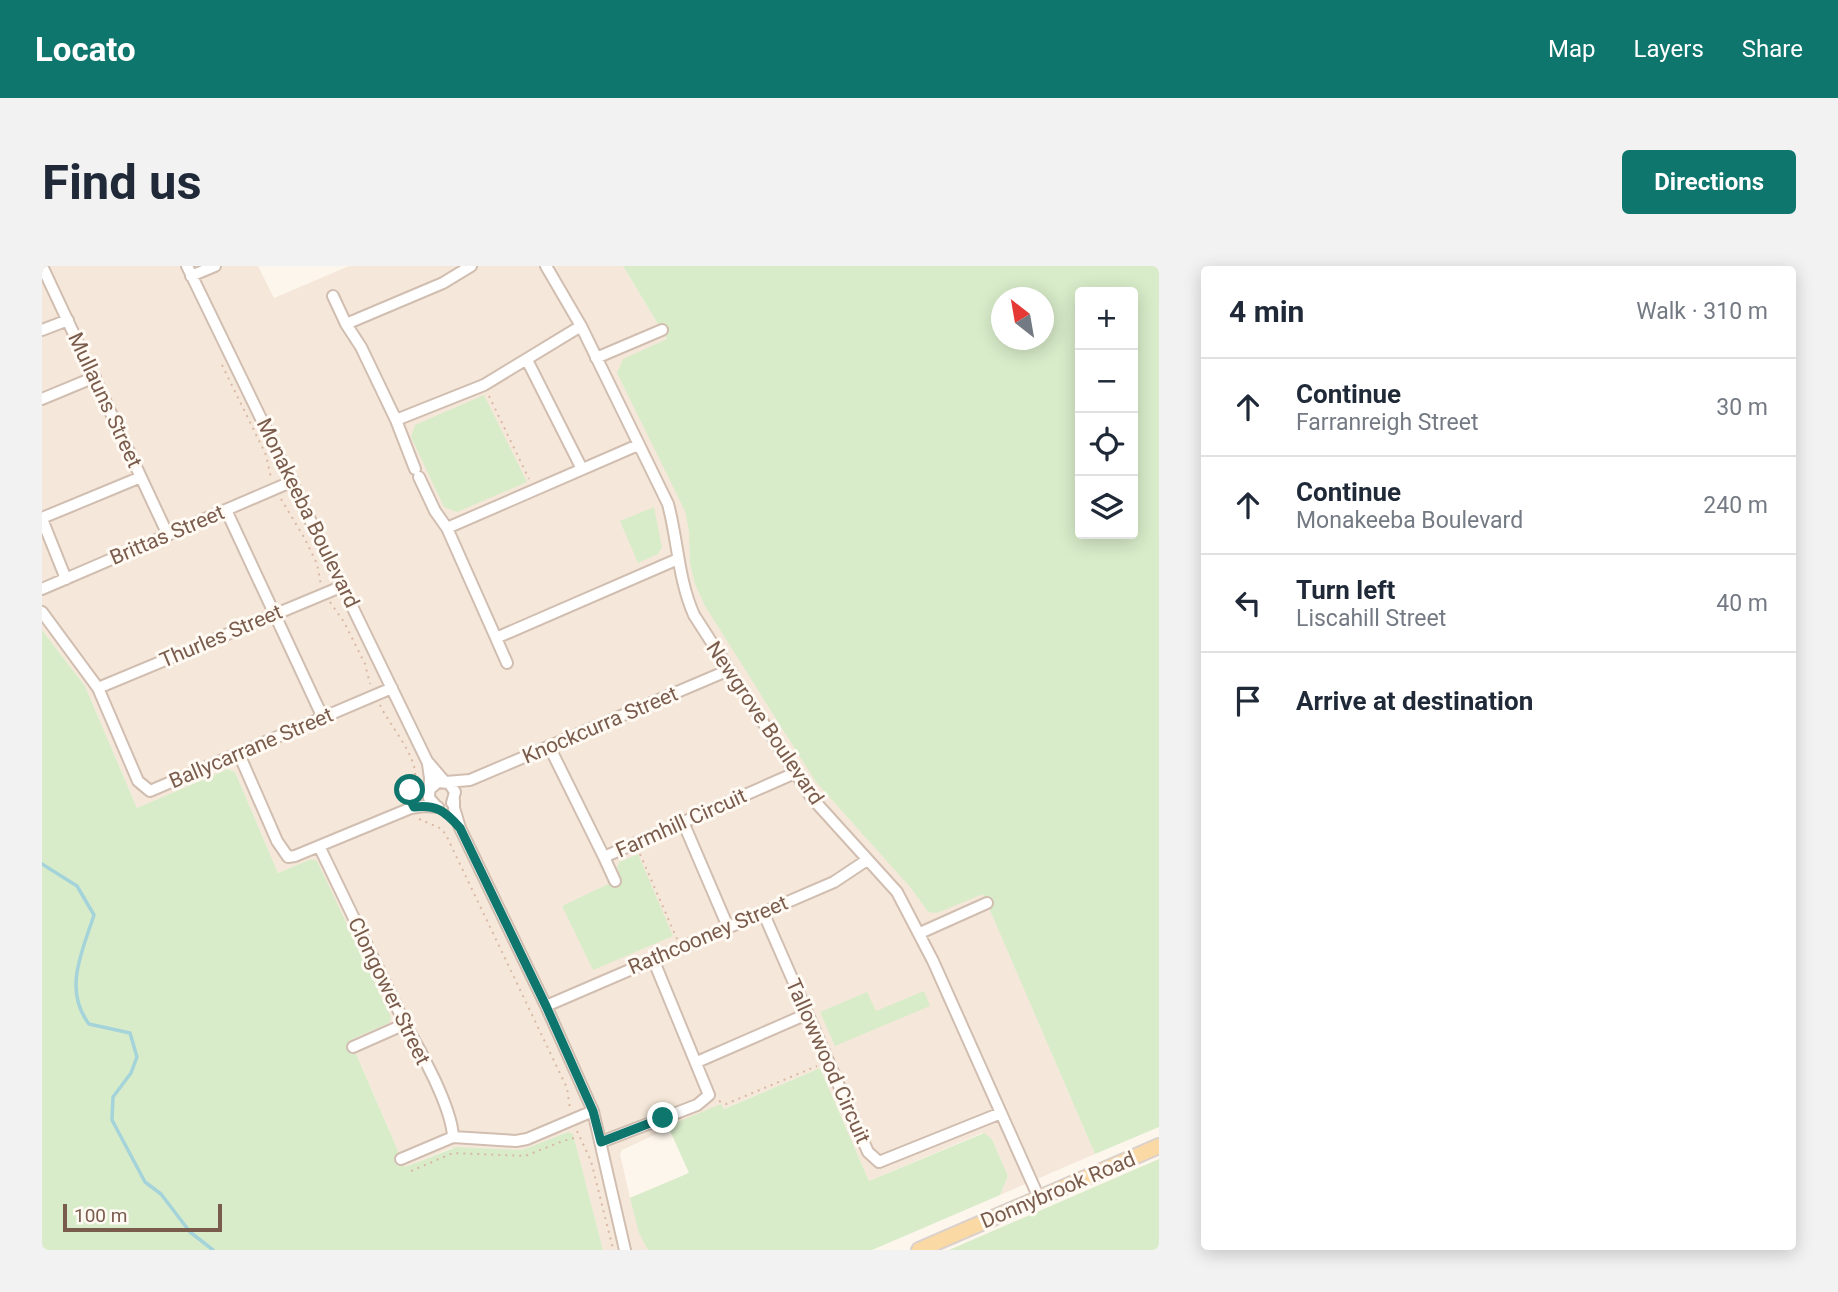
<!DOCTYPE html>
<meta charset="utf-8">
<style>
body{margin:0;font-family:Roboto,sans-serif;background:#f2f2f3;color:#1f2937}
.controls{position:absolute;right:21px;top:21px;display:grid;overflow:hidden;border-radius:7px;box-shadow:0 4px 18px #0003}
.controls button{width:63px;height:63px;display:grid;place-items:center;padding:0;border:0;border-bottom:2px solid #e0e1e3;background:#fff;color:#1f2937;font:35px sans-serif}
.compass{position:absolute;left:949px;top:21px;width:63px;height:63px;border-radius:50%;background:#fff;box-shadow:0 4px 18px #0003;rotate:329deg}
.scale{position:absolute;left:21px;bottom:18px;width:159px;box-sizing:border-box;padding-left:7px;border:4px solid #7a5c4d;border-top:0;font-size:19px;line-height:24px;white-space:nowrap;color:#7a5c4d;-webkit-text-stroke:5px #fffaf3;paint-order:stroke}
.stop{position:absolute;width:21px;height:21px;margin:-16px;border:5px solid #0f766e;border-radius:50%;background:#fff}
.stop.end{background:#0f766e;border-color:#fff;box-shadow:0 2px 7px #0008}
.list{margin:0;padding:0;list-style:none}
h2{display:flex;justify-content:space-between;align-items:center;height:91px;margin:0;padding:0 28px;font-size:30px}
h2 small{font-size:23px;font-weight:400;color:#747a83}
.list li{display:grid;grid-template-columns:46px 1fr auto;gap:21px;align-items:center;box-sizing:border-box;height:98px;padding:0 28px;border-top:2px solid #e0e1e3}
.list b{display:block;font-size:26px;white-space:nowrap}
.list p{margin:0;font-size:23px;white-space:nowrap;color:#747a83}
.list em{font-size:23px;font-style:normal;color:#747a83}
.icon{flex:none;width:38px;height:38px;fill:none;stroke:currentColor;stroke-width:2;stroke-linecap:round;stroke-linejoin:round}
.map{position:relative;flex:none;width:1117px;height:984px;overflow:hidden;border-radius:7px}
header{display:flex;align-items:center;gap:42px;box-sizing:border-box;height:98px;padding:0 35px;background:#0f766e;color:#fff}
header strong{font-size:33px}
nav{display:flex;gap:38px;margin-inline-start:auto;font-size:24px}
.intro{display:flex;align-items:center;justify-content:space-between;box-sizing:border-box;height:168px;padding:0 42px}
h1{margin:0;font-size:49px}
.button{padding:18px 32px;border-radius:7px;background:#0f766e;color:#fff;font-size:24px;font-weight:700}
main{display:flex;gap:42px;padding:0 42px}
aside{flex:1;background:#fff;border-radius:7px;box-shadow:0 4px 18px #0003}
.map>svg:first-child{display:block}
.residential{fill:#f5e8da}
.green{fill:#d8ecc9;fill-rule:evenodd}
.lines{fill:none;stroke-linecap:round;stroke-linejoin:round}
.stream{stroke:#a5d3da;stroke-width:3.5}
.minor-casing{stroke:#d1beb0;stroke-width:14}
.major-casing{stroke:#dad1cd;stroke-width:18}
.path{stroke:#d9b8a5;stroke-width:2;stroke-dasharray:2 5;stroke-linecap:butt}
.minor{stroke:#fff;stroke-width:10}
.major{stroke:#fbd9a5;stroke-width:14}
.route{stroke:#0f766e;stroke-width:9}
.labels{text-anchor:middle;stroke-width:6;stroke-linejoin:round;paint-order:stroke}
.street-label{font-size:21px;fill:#7a5c4d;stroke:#fffaf3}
</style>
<header>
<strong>Locato</strong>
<nav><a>Map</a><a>Layers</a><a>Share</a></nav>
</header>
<div class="intro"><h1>Find us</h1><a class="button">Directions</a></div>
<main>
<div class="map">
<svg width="1117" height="984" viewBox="0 0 1117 984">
<rect width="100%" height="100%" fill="#fdf6ec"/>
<path class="residential" d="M 0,0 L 216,0 L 232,32 L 307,0 L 581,0 L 896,522 L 1053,888 L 958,929 L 966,910 L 950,873 L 940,867 L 827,915 L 778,802 L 681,843 L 679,838 L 580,884 L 578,888 L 588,932 L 647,907 L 682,984 L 561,984 L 531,869 L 526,866 L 480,884 L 409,882 L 363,901 L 308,774 L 347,757 L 269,593 L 236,607 L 193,506 L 187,503 L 95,542 L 43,420 L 0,364 Z"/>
<path class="green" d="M 581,0 L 1117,0 L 1117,861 L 1053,888 L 941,628 L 895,647 L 886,646 L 869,622 L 774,516 L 663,340 L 653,318 L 648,297 L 647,265 L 643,245 L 575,107 L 581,93 L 625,73 ZM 1038,26 L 1091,26 L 1091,268 L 1038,268 ZM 959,32 L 1001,32 L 1001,74 L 959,74 Z
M 442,129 L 485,216 L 415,246 L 402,241 L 369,171 L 373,159 Z
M 612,241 L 620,281 L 616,288 L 596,297 L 578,255 Z
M 0,364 L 43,420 L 95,542 L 186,503 L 193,506 L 236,607 L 269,593 L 275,595 L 349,751 L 347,757 L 308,774 L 363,901 L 414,881 L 480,884 L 526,866 L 531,868 L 561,984 L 0,984 Z
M 596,588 L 631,670 L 551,704 L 520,640 L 579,612 L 575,602 L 577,596 Z
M 882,725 L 888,740 L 793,780 L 778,746 L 825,726 L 834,745 Z
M 778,802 L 827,915 L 942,867 L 950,873 L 966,910 L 958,929 L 830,984 L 606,984 L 597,967 L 588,932 L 647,907 L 626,860 L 679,838 L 682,843 Z
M 1117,893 L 1117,984 L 907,984 Z"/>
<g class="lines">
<path class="stream" d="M 0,598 L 35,620 L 52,649 C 40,686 21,724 47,758 L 88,767 L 95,791 L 89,807 L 71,831 L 70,854 L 103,916 L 119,928 L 148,966 L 171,984"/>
<g class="minor-casing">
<path id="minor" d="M 0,0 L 126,269
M 145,0 L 385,495 L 403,516
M 429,0 L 401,17 L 304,58 L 319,81 L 354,154 L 442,119 L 539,60
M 504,0 L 539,60 L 626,238 C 636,275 636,313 652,349 L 769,531 L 855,626 L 891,695 L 997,932
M 149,10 L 173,0
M 291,30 L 304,58
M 0,64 L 26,54
M 554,92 L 620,64
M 485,94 L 540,203
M 0,133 L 53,111
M 354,154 L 373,203
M 596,179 L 405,262 L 454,372 L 636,293
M 377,211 L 393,245 L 405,262
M 184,244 L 281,452
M 0,252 L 99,211
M 0,253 L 24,313
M 0,323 L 251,215
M 0,346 L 56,422 L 96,515 L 108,525 L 350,422
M 454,372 L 465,397
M 56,422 L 301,320
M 507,480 L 562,591 L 753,507
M 197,488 L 235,575 L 246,591 L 253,590 L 369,542 L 382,540 L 396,541
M 386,498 L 388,512 L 387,532 L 395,541
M 404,516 L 428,514 L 687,404
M 388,523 L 396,516 L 407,517 L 413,526 L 410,537
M 412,534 L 412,542 L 418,562 L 504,740 L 551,845 L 583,984
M 641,556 L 686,661
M 277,580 L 363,758 C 378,783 410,842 411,871
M 562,591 L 573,615
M 721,646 L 826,886 L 837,896 L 959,847
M 878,667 L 945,637
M 504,740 L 792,616 L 825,594
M 311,781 L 363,758
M 655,796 L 765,748
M 559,876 L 655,839 L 667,829 L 611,693
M 359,893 L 411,871 L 474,875 L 485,873 L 551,845"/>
</g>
<g class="major-casing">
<path id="major" d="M 877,984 L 1117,880"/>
</g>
<path class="path" d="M 180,99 L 224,189 L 229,212
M 447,130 L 487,213
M 239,233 L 263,273 L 275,298 L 279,319
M 288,336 L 302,356 L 323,398 L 328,418
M 338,439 C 346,457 375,490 373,510 C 372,517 368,524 367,532
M 377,553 L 400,563 L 405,571 L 525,822 L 528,843
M 598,588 L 635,673
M 677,835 L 684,838 L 775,800
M 535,865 L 549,895 L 571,983
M 369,905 L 411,887 L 483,890 L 521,875 L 536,871"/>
<use href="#minor" class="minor"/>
<use href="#major" class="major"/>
</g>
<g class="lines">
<path class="route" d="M 368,524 L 367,531 L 372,541 C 394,538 403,545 418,562 L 504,740 L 551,845 L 559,876 L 621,852"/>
</g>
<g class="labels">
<g class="street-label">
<text transform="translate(63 134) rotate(65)" y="7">Mullauns Street</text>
<text transform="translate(266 247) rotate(64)" y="7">Monakeeba Boulevard</text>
<text transform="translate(125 269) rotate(-23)" y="7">Brittas Street</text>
<text transform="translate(179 370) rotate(-23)" y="7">Thurles Street</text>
<text transform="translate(723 457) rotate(56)" y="7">Newgrove Boulevard</text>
<text transform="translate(558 459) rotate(-23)" y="7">Knockcurra Street</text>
<text transform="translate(209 482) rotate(-23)" y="7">Ballycarrane Street</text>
<text transform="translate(639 557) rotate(-24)" y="7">Farmhill Circuit</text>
<text transform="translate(666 669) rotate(-23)" y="7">Rathcooney Street</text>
<text transform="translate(347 725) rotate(64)" y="7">Clongower Street</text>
<text transform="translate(786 795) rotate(66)" y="7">Tallowwood Circuit</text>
<text transform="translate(1016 924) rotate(-23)" y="7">Donnybrook Road</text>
</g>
</g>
</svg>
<div class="controls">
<button>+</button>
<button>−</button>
<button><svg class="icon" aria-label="locate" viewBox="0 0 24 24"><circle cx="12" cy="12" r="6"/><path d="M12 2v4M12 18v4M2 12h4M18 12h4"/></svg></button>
<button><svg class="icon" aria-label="layers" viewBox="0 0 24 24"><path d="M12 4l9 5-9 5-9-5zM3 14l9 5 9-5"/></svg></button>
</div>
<svg class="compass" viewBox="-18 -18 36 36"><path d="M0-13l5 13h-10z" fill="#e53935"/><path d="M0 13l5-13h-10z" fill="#747a83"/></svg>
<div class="scale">100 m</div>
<div class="stop" style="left:368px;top:524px"></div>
<div class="stop end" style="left:621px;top:852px"></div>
</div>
<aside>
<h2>4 min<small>Walk · 310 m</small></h2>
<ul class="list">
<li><svg class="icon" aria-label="ahead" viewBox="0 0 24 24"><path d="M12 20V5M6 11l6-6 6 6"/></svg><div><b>Continue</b><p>Farranreigh Street</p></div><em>30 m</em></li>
<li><svg class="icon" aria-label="ahead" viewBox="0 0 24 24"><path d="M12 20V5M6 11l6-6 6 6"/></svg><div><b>Continue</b><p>Monakeeba Boulevard</p></div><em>240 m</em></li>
<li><svg class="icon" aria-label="left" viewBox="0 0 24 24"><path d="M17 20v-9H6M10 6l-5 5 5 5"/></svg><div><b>Turn left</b><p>Liscahill Street</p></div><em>40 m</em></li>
<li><svg class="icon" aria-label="arrive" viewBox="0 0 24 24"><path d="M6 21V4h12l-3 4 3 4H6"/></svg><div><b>Arrive at destination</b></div></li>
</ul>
</aside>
</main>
